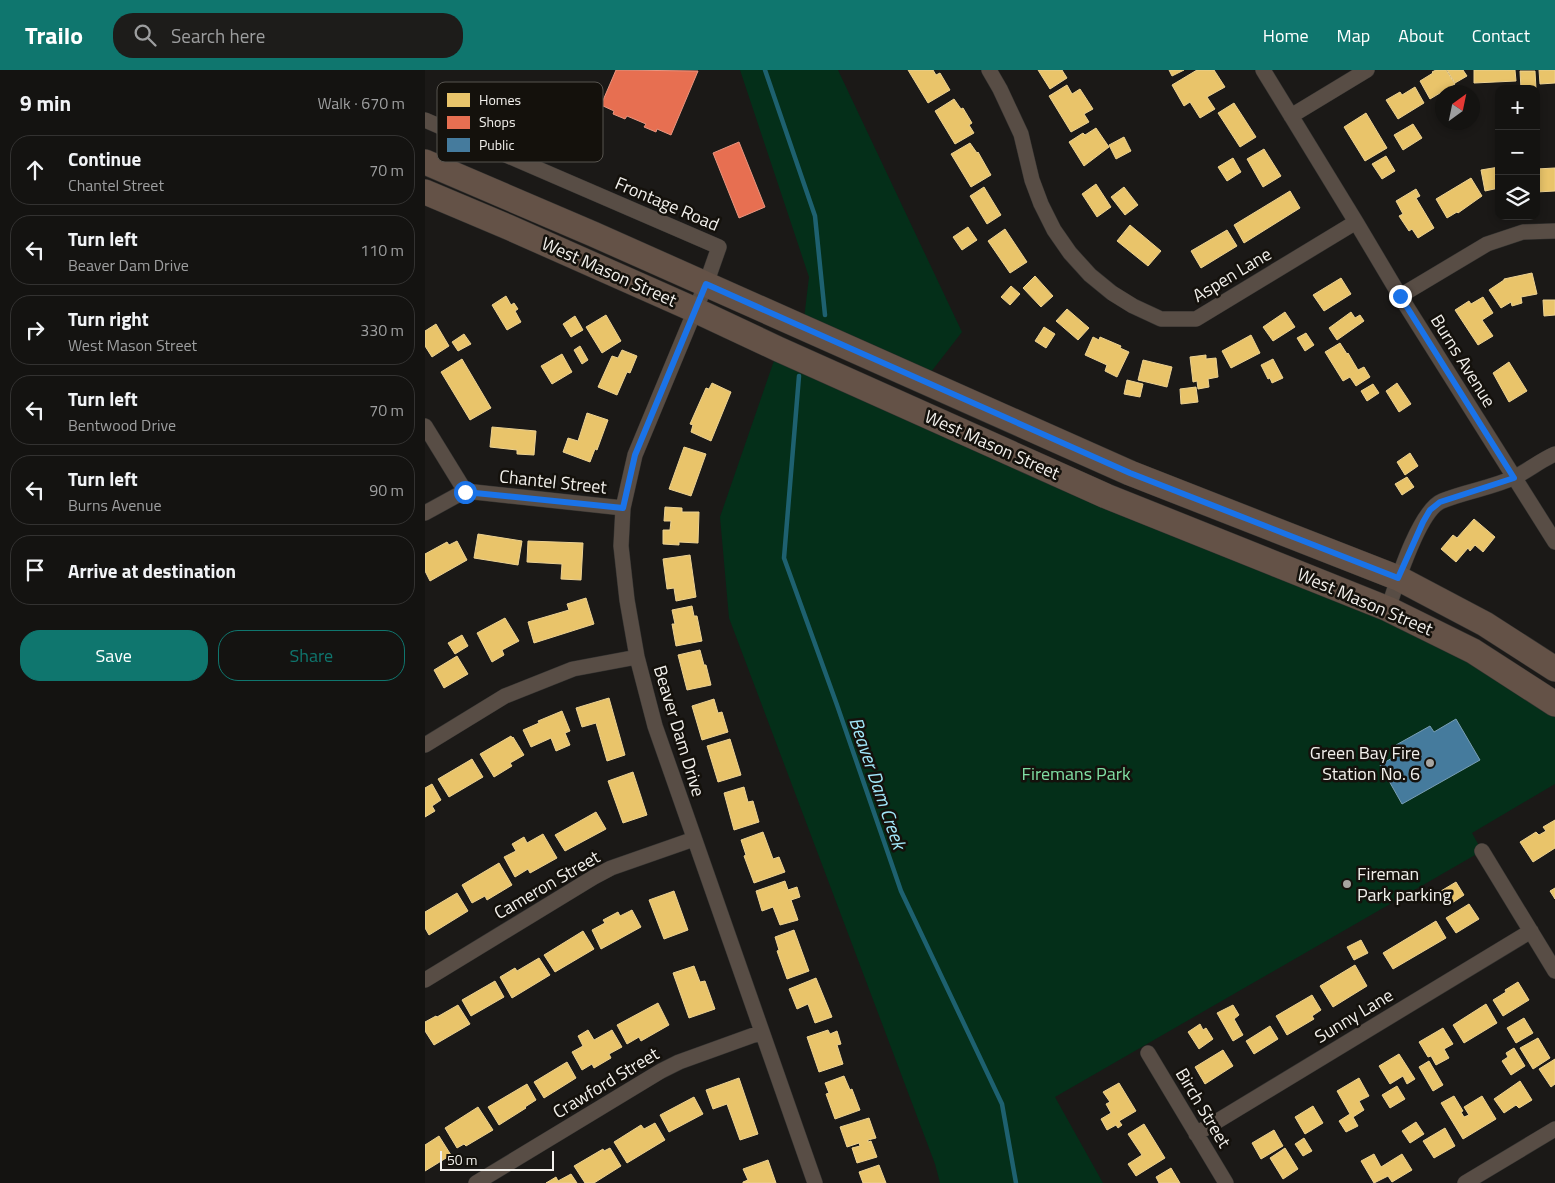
<!DOCTYPE html>
<meta charset="utf-8">
<style>
body{margin:0;font-family:"Titillium Web",sans-serif;background:#1d1c1a;color:#f1f3f6}
.controls{position:absolute;right:15px;top:15px;display:grid;overflow:hidden;border-radius:10px;box-shadow:0 2px 8px #0003}
.controls button{width:45px;height:45px;display:grid;place-items:center;padding:0;border:0;border-bottom:1px solid #333231;background:#141311;color:#f1f3f6;font:25px sans-serif}
.compass{position:absolute;left:1010px;top:15px;width:45px;height:45px;border-radius:50%;background:#141311;box-shadow:0 2px 8px #0003;rotate:33deg}
.scale{position:absolute;left:15px;bottom:12px;width:114px;box-sizing:border-box;padding-left:5px;border:2px solid #f2f0ec;border-top:0;font-size:14px;line-height:18px;white-space:nowrap;color:#f2f0ec;-webkit-text-stroke:4px #14110c;paint-order:stroke}
.stop{position:absolute;width:15px;height:15px;margin:-11px;border:4px solid #1a73e8;border-radius:50%;background:#fff}
.stop.end{background:#1a73e8;border-color:#fff;box-shadow:0 1px 5px #0008}
.list{margin:0;padding:0;list-style:none}
h2{display:flex;justify-content:space-between;align-items:center;height:65px;margin:0;padding:0 20px;font-size:21px}
h2 small{font-size:16px;font-weight:400;color:#9d9e9f}
.list li{display:grid;grid-template-columns:32px 1fr auto;gap:15px;align-items:center;box-sizing:border-box;height:70px;margin:0 10px 10px;padding:0 10px;border:1px solid #333231;border-radius:20px}
.list b{display:block;font-size:19px;white-space:nowrap}
.list p{margin:0;font-size:16px;white-space:nowrap;color:#9d9e9f}
.list em{font-size:16px;font-style:normal;color:#9d9e9f}
.actions{display:flex;gap:10px;padding:15px 20px}
.actions a{flex:1;padding:11px 0;border:1px solid #0f766e;border-radius:20px;text-align:center;font-size:18px;color:#0f766e}
.actions .main{background:#0f766e;color:#fff}
.icon{flex:none;width:28px;height:28px;fill:none;stroke:currentColor;stroke-width:2;stroke-linecap:round;stroke-linejoin:round}
.map{position:relative;flex:none;width:1130px;height:1113px;overflow:hidden}
header{display:flex;align-items:center;gap:30px;box-sizing:border-box;height:70px;padding:0 25px;background:#0f766e;color:#fff}
header strong{font-size:24px}
nav{display:flex;gap:28px;margin-inline-start:auto;font-size:18px}
.search{width:350px;height:45px;background:#1d1c1a;display:flex;align-items:center;gap:12px;box-sizing:border-box;padding:0 18px;border-radius:20px;color:#9d9e9f;font-size:19px}
main{display:flex}
aside{flex:1;background:#141311}
.map>svg:first-child{display:block}
.green{fill:#042f19}
.homes{fill:#e9c46a;stroke:#ecd191}
.shops{fill:#e76f51;stroke:#ea9680}
.public{fill:#457b9d;stroke:#799eb5}
.lines{fill:none;stroke-linecap:round;stroke-linejoin:round}
.stream{stroke:#1e6170;stroke-width:4.5}
.minor-casing{stroke:#343331;stroke-width:16}
.primary-casing{stroke:#343331;stroke-width:26}
.minor{stroke:#584d45;stroke-width:15}
.primary{stroke:#645247;stroke-width:25}
.route{stroke:#1a73e8;stroke-width:6}
.poi-dot{fill:#a7a5a1;stroke:#14110c;stroke-width:2}
.labels{text-anchor:middle;stroke-width:5;stroke-linejoin:round;paint-order:stroke}
.street-label{font-size:18px;fill:#f2f0ec;stroke:#14110c}
.poi-label{font-size:18px;fill:#f2f0ec;stroke:#14110c;text-anchor:end}
.park-label{font-size:18px;fill:#80dfa4;stroke:#14110c}
.water-label{font-size:19px;font-style:italic;fill:#a2e8fb;stroke:#14110c}
.key{fill:#14110c;stroke:#57544f;stroke-width:1}
.key-label{font-size:14px;fill:#f2f0ec}
</style>
<header>
<strong>Trailo</strong>
<div class="search"><svg class="icon" aria-label="search" viewBox="0 0 24 24"><circle cx="10" cy="10" r="6"/><path d="M15 15l6 6"/></svg>Search here</div>
<nav><a>Home</a><a>Map</a><a>About</a><a>Contact</a></nav>
</header>
<main>
<aside>
<h2>9 min<small>Walk · 670 m</small></h2>
<ul class="list">
<li><svg class="icon" aria-label="ahead" viewBox="0 0 24 24"><path d="M12 20V5M6 11l6-6 6 6"/></svg><div><b>Continue</b><p>Chantel Street</p></div><em>70 m</em></li>
<li><svg class="icon" aria-label="left" viewBox="0 0 24 24"><path d="M17 20v-9H6M10 6l-5 5 5 5"/></svg><div><b>Turn left</b><p>Beaver Dam Drive</p></div><em>110 m</em></li>
<li><svg class="icon" aria-label="right" viewBox="0 0 24 24"><path d="M7 20v-9h11M14 6l5 5-5 5"/></svg><div><b>Turn right</b><p>West Mason Street</p></div><em>330 m</em></li>
<li><svg class="icon" aria-label="left" viewBox="0 0 24 24"><path d="M17 20v-9H6M10 6l-5 5 5 5"/></svg><div><b>Turn left</b><p>Bentwood Drive</p></div><em>70 m</em></li>
<li><svg class="icon" aria-label="left" viewBox="0 0 24 24"><path d="M17 20v-9H6M10 6l-5 5 5 5"/></svg><div><b>Turn left</b><p>Burns Avenue</p></div><em>90 m</em></li>
<li><svg class="icon" aria-label="arrive" viewBox="0 0 24 24"><path d="M6 21V4h12l-3 4 3 4H6"/></svg><div><b>Arrive at destination</b></div></li>
</ul>
<div class="actions"><a class="main">Save</a><a>Share</a></div>
</aside>
<div class="map">
<svg width="1130" height="1113" viewBox="0 0 1130 1113">
<rect width="100%" height="100%" fill="#1b1917"/>
<path class="green" d="M 315,0 L 413,0 L 537,262 L 499,311 L 378,257 L 384,207 Z
M 353,279 L 963,539 L 1130,634 L 1130,714 L 1047,763 L 1057,781 L 630,1027 L 678,1113 L 515,1113 L 510,1094 L 304,548 L 295,447 Z"/>
<path class="homes" d="M 483,0 L 508,0 L 511,5 L 515,3 L 525,20 L 503,33 Z
M 613,0 L 637,0 L 642,8 L 625,19 Z
M 744,0 L 759,0 L 747,6 Z
M 772,0 L 789,0 L 800,17 L 782,27 L 790,39 L 775,48 L 765,32 L 759,36 L 747,15 Z
M 1011,0 L 1021,0 L 1030,14 L 1005,29 L 995,11 L 1008,3 L 1007,2 Z
M 1022,0 L 1038,0 L 1042,6 L 1030,13 Z
M 1049,0 L 1090,0 L 1091,11 L 1049,13 Z
M 1114,0 L 1130,0 L 1130,13 L 1115,14 Z
M 1095,1 L 1110,1 L 1111,19 L 1096,19 Z
M 642,15 L 647,24 L 655,19 L 668,39 L 659,44 L 664,52 L 646,62 L 624,26 Z
M 990,17 L 999,33 L 973,49 L 961,30 L 975,22 L 977,25 Z
M 529,29 L 536,39 L 538,38 L 547,53 L 544,55 L 549,63 L 530,74 L 510,41 Z
M 809,33 L 831,67 L 815,77 L 793,43 Z
M 941,43 L 962,78 L 940,91 L 919,57 Z
M 988,54 L 997,68 L 978,80 L 969,65 Z
M 671,58 L 684,77 L 659,96 L 644,72 L 658,63 L 660,65 Z
M 699,67 L 706,81 L 691,89 L 684,75 Z
M 545,73 L 552,83 L 553,82 L 566,105 L 546,117 L 526,84 Z
M 839,79 L 856,106 L 838,117 L 822,89 Z
M 961,86 L 970,101 L 957,109 L 947,94 Z
M 808,88 L 816,102 L 802,111 L 793,97 Z
M 1074,97 L 1074,119 L 1074,118 L 1060,121 L 1056,100 Z
M 1130,98 L 1130,121 L 1111,122 L 1111,99 Z
M 1046,108 L 1057,126 L 1033,143 L 1032,142 L 1022,148 L 1011,129 Z
M 671,114 L 686,137 L 672,147 L 657,124 Z
M 559,117 L 576,145 L 562,154 L 545,126 Z
M 699,117 L 713,135 L 700,145 L 686,127 Z
M 991,119 L 995,126 L 991,128 L 1009,158 L 993,168 L 987,159 L 984,161 L 974,146 L 978,144 L 971,131 Z
M 865,121 L 875,138 L 819,173 L 809,155 Z
M 705,155 L 736,181 L 723,196 L 692,171 Z
M 543,157 L 552,170 L 537,180 L 528,167 Z
M 580,159 L 602,192 L 585,203 L 563,171 Z
M 802,160 L 812,176 L 776,198 L 766,181 Z
M 1107,203 L 1112,224 L 1096,227 L 1097,233 L 1087,236 L 1086,232 L 1076,238 L 1064,220 L 1079,210 L 1079,209 Z
M 610,206 L 628,226 L 616,237 L 598,218 Z
M 916,208 L 926,224 L 899,241 L 888,225 Z
M 586,216 L 595,224 L 585,235 L 576,227 Z
M 81,226 L 86,235 L 89,233 L 93,239 L 90,241 L 96,252 L 82,260 L 67,235 Z
M 1058,227 L 1068,243 L 1057,250 L 1068,266 L 1053,275 L 1030,240 L 1044,231 L 1046,234 Z
M 1118,230 L 1130,230 L 1130,245 L 1119,246 Z
M 642,239 L 664,258 L 653,270 L 631,251 Z
M 860,242 L 870,257 L 848,271 L 838,257 Z
M 926,242 L 930,248 L 935,245 L 939,251 L 912,270 L 904,258 Z
M 181,245 L 196,271 L 177,283 L 161,257 Z
M 150,246 L 158,260 L 146,267 L 138,254 Z
M 11,254 L 24,276 L 7,287 L 0,276 L 0,261 Z
M 619,257 L 630,264 L 621,278 L 610,271 Z
M 881,263 L 889,275 L 880,281 L 872,268 Z
M 39,264 L 46,274 L 33,281 L 27,272 Z
M 826,265 L 835,283 L 806,298 L 797,281 Z
M 668,267 L 674,270 L 675,267 L 696,276 L 695,278 L 704,282 L 692,307 L 680,301 L 682,295 L 660,285 Z
M 915,273 L 922,284 L 923,283 L 933,300 L 939,297 L 945,307 L 931,316 L 925,307 L 918,311 L 900,282 Z
M 155,276 L 163,290 L 157,294 L 149,280 Z
M 197,280 L 212,286 L 205,303 L 202,302 L 192,325 L 173,317 L 187,286 L 193,288 Z
M 137,284 L 147,302 L 127,314 L 116,296 Z
M 781,285 L 781,289 L 791,288 L 793,307 L 783,309 L 784,317 L 773,319 L 772,311 L 768,312 L 765,287 Z
M 37,289 L 66,338 L 45,350 L 16,302 Z
M 848,289 L 858,308 L 847,313 L 845,308 L 843,309 L 836,295 Z
M 718,290 L 747,297 L 742,317 L 713,310 Z
M 1084,292 L 1102,321 L 1084,332 L 1068,303 Z
M 702,310 L 718,314 L 715,327 L 699,324 Z
M 287,313 L 306,322 L 286,371 L 266,362 L 268,355 L 265,354 L 281,318 L 284,319 Z
M 972,313 L 986,334 L 974,342 L 961,321 Z
M 948,314 L 954,323 L 942,331 L 936,321 Z
M 771,317 L 773,332 L 756,334 L 755,319 Z
M 162,343 L 183,350 L 172,380 L 170,379 L 165,392 L 138,382 L 143,368 L 153,371 Z
M 67,357 L 111,361 L 109,385 L 92,384 L 92,380 L 65,377 Z
M 259,377 L 281,384 L 266,426 L 244,419 Z
M 985,383 L 993,396 L 980,405 L 972,392 Z
M 982,407 L 989,417 L 977,425 L 970,414 Z
M 240,437 L 257,438 L 257,442 L 274,442 L 273,473 L 254,472 L 254,475 L 238,474 L 238,460 L 245,460 L 246,451 L 239,451 Z
M 1049,449 L 1070,467 L 1058,482 L 1050,475 L 1045,481 L 1043,478 L 1031,492 L 1016,479 L 1028,465 L 1032,468 Z
M 53,464 L 97,471 L 93,495 L 49,488 Z
M 32,471 L 42,490 L 5,511 L 0,501 L 0,484 L 22,472 L 24,475 Z
M 103,471 L 158,473 L 156,510 L 136,509 L 137,494 L 102,492 Z
M 265,485 L 271,527 L 251,531 L 249,518 L 242,519 L 238,489 Z
M 161,528 L 169,554 L 109,573 L 103,552 L 144,540 L 142,534 Z
M 267,536 L 269,546 L 272,546 L 277,571 L 251,576 L 247,554 L 250,554 L 247,540 Z
M 80,548 L 94,571 L 77,580 L 79,585 L 67,592 L 52,563 Z
M 37,565 L 43,576 L 30,584 L 23,573 Z
M 275,580 L 279,595 L 281,595 L 286,615 L 262,620 L 253,585 Z
M 32,586 L 43,604 L 19,618 L 9,600 Z
M 184,628 L 200,685 L 182,691 L 171,653 L 157,657 L 151,638 Z
M 289,629 L 293,643 L 297,642 L 303,662 L 277,670 L 267,636 Z
M 137,641 L 145,661 L 140,663 L 145,675 L 131,681 L 126,668 L 106,677 L 98,660 L 114,653 L 113,651 Z
M 86,666 L 87,668 L 88,667 L 99,685 L 85,693 L 87,696 L 69,707 L 55,684 Z
M 305,669 L 316,705 L 293,712 L 282,676 Z
M 47,689 L 58,707 L 24,727 L 13,709 Z
M 208,702 L 222,745 L 198,753 L 183,711 Z
M 7,714 L 16,730 L 7,736 L 10,741 L 0,747 L 0,718 Z
M 319,717 L 323,732 L 328,731 L 334,752 L 309,760 L 299,723 Z
M 171,742 L 181,759 L 140,781 L 130,765 Z
M 1130,750 L 1130,778 L 1108,792 L 1095,772 L 1111,762 L 1114,765 L 1121,761 L 1118,757 Z
M 338,762 L 348,789 L 354,787 L 360,802 L 329,813 L 319,786 L 321,785 L 316,770 Z
M 118,764 L 132,788 L 105,803 L 103,799 L 90,807 L 79,787 L 91,781 L 87,774 L 99,767 L 102,773 Z
M 74,793 L 87,815 L 62,830 L 60,826 L 47,833 L 37,815 Z
M 360,811 L 363,820 L 372,817 L 375,827 L 366,830 L 373,850 L 355,855 L 348,837 L 337,841 L 331,821 Z
M 1031,812 L 1039,825 L 1024,835 L 1016,821 Z
M 1130,818 L 1130,829 L 1125,821 Z
M 249,821 L 263,860 L 239,869 L 224,830 Z
M 32,823 L 43,841 L 4,865 L 0,858 L 0,842 Z
M 1044,834 L 1054,849 L 1031,863 L 1021,848 Z
M 207,840 L 216,857 L 176,879 L 167,860 L 180,853 L 178,850 L 193,842 L 195,846 Z
M 1011,851 L 1021,868 L 968,899 L 958,883 Z
M 369,860 L 384,901 L 362,909 L 352,881 L 354,880 L 350,867 Z
M 158,861 L 169,879 L 130,902 L 119,885 Z
M 936,870 L 943,883 L 929,890 L 922,877 Z
M 114,888 L 125,905 L 87,928 L 75,907 L 90,898 L 92,901 Z
M 930,895 L 942,916 L 908,937 L 895,916 Z
M 269,896 L 275,912 L 280,911 L 290,939 L 264,948 L 248,903 Z
M 391,908 L 407,947 L 390,953 L 383,934 L 372,939 L 364,919 Z
M 70,911 L 79,927 L 46,946 L 37,930 Z
M 1093,912 L 1104,930 L 1078,946 L 1068,930 L 1081,922 L 1080,920 Z
M 887,925 L 896,940 L 887,946 L 889,949 L 862,965 L 851,946 Z
M 233,933 L 244,955 L 216,971 L 214,967 L 202,974 L 192,955 Z
M 1061,934 L 1072,953 L 1039,973 L 1028,955 Z
M 33,935 L 45,954 L 9,975 L 0,961 L 0,952 L 11,946 L 12,947 Z
M 808,935 L 814,945 L 809,949 L 818,965 L 808,971 L 792,943 Z
M 1099,948 L 1108,963 L 1091,973 L 1082,958 Z
M 775,954 L 778,960 L 781,958 L 788,969 L 774,979 L 763,962 Z
M 845,956 L 853,969 L 829,984 L 821,971 Z
M 1018,958 L 1028,974 L 1019,979 L 1024,988 L 1011,995 L 1006,986 L 1003,987 L 994,972 Z
M 163,960 L 169,970 L 187,960 L 197,977 L 184,984 L 186,988 L 169,998 L 167,994 L 157,1000 L 147,982 L 158,976 L 153,966 Z
M 403,960 L 405,964 L 412,961 L 416,974 L 412,975 L 418,994 L 394,1002 L 382,967 Z
M 1113,968 L 1125,988 L 1108,999 L 1095,978 Z
M 1089,978 L 1100,996 L 1086,1005 L 1077,991 L 1083,987 L 1081,983 Z
M 798,980 L 808,996 L 780,1014 L 770,997 Z
M 974,984 L 990,1009 L 982,1014 L 978,1006 L 965,1014 L 954,996 Z
M 1130,989 L 1130,1014 L 1126,1017 L 1114,999 Z
M 1004,991 L 1018,1015 L 1008,1021 L 994,997 Z
M 142,992 L 151,1008 L 119,1028 L 109,1012 Z
M 419,1006 L 425,1020 L 427,1019 L 435,1040 L 410,1049 L 401,1024 L 404,1023 L 400,1013 Z
M 314,1008 L 333,1064 L 315,1070 L 302,1034 L 288,1039 L 281,1020 Z
M 934,1008 L 944,1026 L 934,1031 L 939,1040 L 928,1047 L 933,1056 L 921,1062 L 914,1051 L 925,1044 L 912,1021 Z
M 1095,1011 L 1107,1030 L 1094,1038 L 1091,1035 L 1079,1043 L 1069,1029 Z
M 694,1013 L 711,1041 L 694,1051 L 697,1055 L 693,1058 L 691,1055 L 682,1060 L 676,1049 L 686,1043 L 681,1034 L 685,1032 L 678,1022 Z
M 102,1014 L 111,1030 L 100,1037 L 101,1038 L 74,1055 L 63,1037 Z
M 972,1016 L 980,1029 L 965,1038 L 957,1025 Z
M 1029,1026 L 1038,1041 L 1036,1042 L 1039,1047 L 1044,1045 L 1039,1037 L 1057,1026 L 1071,1049 L 1038,1069 L 1016,1033 Z
M 269,1027 L 278,1044 L 244,1062 L 235,1045 Z
M 888,1036 L 898,1053 L 880,1064 L 870,1047 Z
M 53,1037 L 68,1060 L 41,1076 L 39,1074 L 32,1078 L 20,1058 Z
M 444,1048 L 451,1068 L 443,1070 L 443,1072 L 446,1071 L 452,1087 L 432,1093 L 427,1078 L 435,1076 L 434,1073 L 422,1077 L 415,1057 Z
M 991,1052 L 999,1064 L 985,1073 L 977,1061 Z
M 230,1053 L 240,1070 L 202,1093 L 189,1072 L 216,1055 L 219,1059 Z
M 719,1054 L 740,1088 L 711,1106 L 703,1094 L 717,1085 L 703,1064 Z
M 1020,1058 L 1030,1076 L 1009,1088 L 998,1071 Z
M 849,1060 L 858,1076 L 836,1089 L 827,1073 Z
M 14,1066 L 26,1085 L 0,1101 L 0,1075 Z
M 879,1068 L 887,1081 L 878,1086 L 870,1074 Z
M 185,1078 L 196,1096 L 169,1113 L 160,1113 L 149,1096 L 178,1079 L 179,1081 Z
M 860,1078 L 873,1099 L 858,1109 L 845,1088 Z
M 949,1084 L 956,1097 L 977,1084 L 987,1100 L 967,1112 L 963,1106 L 949,1113 L 936,1091 Z
M 343,1090 L 351,1113 L 318,1113 L 318,1112 L 323,1110 L 318,1099 Z
M 454,1095 L 461,1113 L 438,1113 L 434,1102 Z
M 746,1098 L 755,1113 L 734,1113 L 731,1107 Z
M 146,1104 L 152,1113 L 121,1113 L 131,1107 L 133,1111 Z"/>
<path class="shops" d="M 191,0 L 273,1 L 246,65 L 232,59 L 231,62 L 219,57 L 221,54 L 202,46 L 200,49 L 188,44 L 189,41 L 176,35 Z
M 314,72 L 340,137 L 314,148 L 288,83 Z"/>
<path class="public" d="M 1031,649 L 1055,690 L 977,734 L 955,695 L 976,683 L 971,675 L 1005,656 L 1009,662 Z"/>
<g class="lines">
<path class="stream" d="M 340,0 L 390,146 L 400,245
M 374,306 L 359,488 L 412,635 L 476,821 L 577,1034 L 591,1113"/>
<g class="minor-casing">
<path id="minor" d="M 564,0 L 575,19 L 596,64 L 607,110 L 616,134 L 629,160 L 645,183 L 665,205 L 687,223 L 708,236 L 736,249 L 771,249 L 931,152
M 838,0 L 931,152 L 975,226 L 1130,472
M 866,46 L 942,0
M 0,50 L 294,177 L 281,214 L 210,385 L 198,438 L 196,476 L 202,530 L 212,587 L 230,656 L 390,1113
M 975,226 L 1062,174 L 1098,162 L 1130,161
M 0,356 L 40,421
M 0,443 L 40,421 L 198,438
M 963,539 C 971,515 994,440 1017,431 C 1041,421 1067,418 1090,407 C 1104,400 1116,390 1130,384
M 0,675 L 80,626 L 148,599 L 212,587
M 1057,781 L 1130,901
M 0,910 L 169,807 L 186,798 L 269,769
M 723,983 L 801,1113
M 771,1064 L 1106,861
M 51,1113 L 236,1001 L 254,992 L 337,962
M 1040,1113 L 1130,1059"/>
</g>
<g class="primary-casing">
<path id="primary" d="M 0,92 L 168,164 L 705,403 L 973,508 L 1060,554 L 1130,599
M 0,122 L 83,157 L 270,240 L 353,279 L 681,426 L 963,539 L 1048,581 L 1130,634"/>
</g>
<use href="#minor" class="minor"/>
<use href="#primary" class="primary"/>
</g>
<g class="lines">
<path class="route" d="M 40,422 L 198,438 L 210,385 L 281,214 L 705,403 L 973,508 L 998,452 L 1005,440 L 1015,432 L 1089,408 L 975,226"/>
</g>
<g class="poi-dot">
<circle cx="1005" cy="693" r="5"/>
<circle cx="922" cy="814" r="5"/>
</g>
<g class="labels">
<g class="street-label">
<text transform="translate(242 134) rotate(23)" y="6">Frontage Road</text>
<text transform="translate(184 202) rotate(24)" y="6">West Mason Street</text>
<text transform="translate(807 205) rotate(-31)" y="6">Aspen Lane</text>
<text transform="translate(1038 291) rotate(58)" y="6">Burns Avenue</text>
<text transform="translate(567 375) rotate(24)" y="6">West Mason Street</text>
<text transform="translate(128 412) rotate(6)" y="6">Chantel Street</text>
<text transform="translate(940 532) rotate(23)" y="6">West Mason Street</text>
<text transform="translate(254 661) rotate(73)" y="6">Beaver Dam Drive</text>
<text transform="translate(122 815) rotate(-30)" y="6">Cameron Street</text>
<text transform="translate(929 946) rotate(-31)" y="6">Sunny Lane</text>
<text transform="translate(181 1013) rotate(-31)" y="6">Crawford Street</text>
<text transform="translate(778 1038) rotate(59)" y="6">Birch Street</text>
</g>
<g class="poi-label">
<text x="995" y="689">Green Bay Fire<tspan x="995" dy="21">Station No. 6</tspan></text>
<text x="932" y="810" text-anchor="start">Fireman<tspan x="932" dy="21">Park parking</tspan></text>
</g>
<g class="park-label">
<text x="651" y="710">Firemans Park</text>
</g>
<g class="water-label">
<text transform="translate(453 713) rotate(71)" y="7">Beaver Dam Creek</text>
</g>
</g>
<rect x="12" y="12" width="166" height="80" rx="8" class="key"/>
<rect x="22" y="23" width="23" height="14" fill="#e9c46a"/>
<rect x="22" y="46" width="23" height="13" fill="#e76f51"/>
<rect x="22" y="68" width="23" height="14" fill="#457b9d"/>
<g class="key-label">
<text x="54" y="35">Homes</text>
<text x="54" y="57">Shops</text>
<text x="54" y="80">Public</text>
</g>
</svg>
<div class="controls">
<button>+</button>
<button>−</button>
<button><svg class="icon" aria-label="layers" viewBox="0 0 24 24"><path d="M12 4l9 5-9 5-9-5zM3 14l9 5 9-5"/></svg></button>
</div>
<svg class="compass" viewBox="-18 -18 36 36"><path d="M0-13l5 13h-10z" fill="#e53935"/><path d="M0 13l5-13h-10z" fill="#9d9e9f"/></svg>
<div class="scale">50 m</div>
<div class="stop" style="left:40px;top:422px"></div>
<div class="stop end" style="left:975px;top:226px"></div>
</div>
</main>
